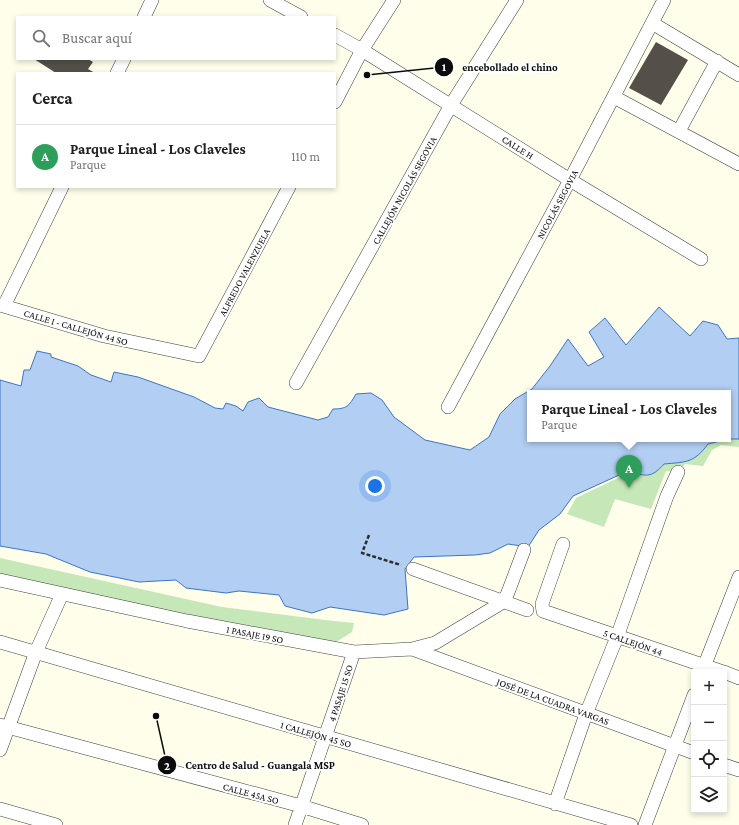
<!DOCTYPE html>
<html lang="es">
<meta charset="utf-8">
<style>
body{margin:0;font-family:"Crimson Pro",serif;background:#f6f6f6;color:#202124}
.controls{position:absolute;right:12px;bottom:12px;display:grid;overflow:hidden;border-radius:0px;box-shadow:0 2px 6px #0003}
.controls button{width:36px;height:36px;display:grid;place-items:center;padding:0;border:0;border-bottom:1px solid #e0e0e0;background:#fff;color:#202124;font:20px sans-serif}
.you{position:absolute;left:375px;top:486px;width:14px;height:14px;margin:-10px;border:3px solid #fff;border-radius:50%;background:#1a73e8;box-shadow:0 0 0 6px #1a73e833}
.badge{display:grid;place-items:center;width:26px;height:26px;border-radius:50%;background:#2563eb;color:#fff;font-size:13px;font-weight:700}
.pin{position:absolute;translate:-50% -33px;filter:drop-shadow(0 1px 2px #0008)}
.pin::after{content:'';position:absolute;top:21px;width:14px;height:12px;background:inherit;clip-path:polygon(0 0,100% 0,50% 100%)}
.popup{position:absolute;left:527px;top:390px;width:204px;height:52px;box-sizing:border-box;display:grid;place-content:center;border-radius:0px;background:#fff;filter:drop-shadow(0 1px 3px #0005);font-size:13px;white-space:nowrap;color:#757577}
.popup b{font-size:15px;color:#202124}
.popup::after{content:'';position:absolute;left:50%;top:100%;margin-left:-8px;border:8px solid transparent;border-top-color:#fff}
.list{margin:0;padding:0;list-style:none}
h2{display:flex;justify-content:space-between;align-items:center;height:52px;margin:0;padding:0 16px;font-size:17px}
h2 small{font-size:13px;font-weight:400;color:#757577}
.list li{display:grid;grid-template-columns:26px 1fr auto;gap:12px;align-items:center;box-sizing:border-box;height:64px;padding:0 16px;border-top:1px solid #e0e0e0}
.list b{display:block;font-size:15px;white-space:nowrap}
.list p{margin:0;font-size:13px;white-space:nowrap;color:#757577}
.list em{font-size:13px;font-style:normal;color:#757577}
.icon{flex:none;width:22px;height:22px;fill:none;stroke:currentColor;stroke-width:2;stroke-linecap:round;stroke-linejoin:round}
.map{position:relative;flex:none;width:739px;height:825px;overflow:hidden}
.search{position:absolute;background:#fff;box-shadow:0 2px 6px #0003;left:16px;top:16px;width:320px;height:44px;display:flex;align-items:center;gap:10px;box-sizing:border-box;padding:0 14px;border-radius:0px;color:#757577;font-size:15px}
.panel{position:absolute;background:#fff;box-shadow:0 2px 6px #0003;left:16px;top:72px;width:320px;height:116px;border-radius:0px}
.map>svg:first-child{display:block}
.green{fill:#c6e7b7}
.water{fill:#b2cef3;stroke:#3c75c7;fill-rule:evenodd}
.building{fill:#544f49}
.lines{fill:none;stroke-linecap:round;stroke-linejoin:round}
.minor-casing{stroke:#3f3f3f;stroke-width:14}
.path{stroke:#2e2e2e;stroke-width:2.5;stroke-dasharray:4 2;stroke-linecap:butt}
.minor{stroke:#fff;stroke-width:13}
.labels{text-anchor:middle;stroke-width:4;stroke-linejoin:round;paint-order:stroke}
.street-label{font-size:10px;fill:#0c0c0c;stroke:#fff}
.leader{fill:none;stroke:#0c0c0c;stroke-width:1.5}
.callout-dot{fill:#0c0c0c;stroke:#fff;stroke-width:1.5}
.mark-label{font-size:12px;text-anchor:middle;font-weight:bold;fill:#fff}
.callout-label{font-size:11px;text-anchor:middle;font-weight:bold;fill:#0c0c0c;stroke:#fff;stroke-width:4;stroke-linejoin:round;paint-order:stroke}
</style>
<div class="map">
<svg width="739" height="825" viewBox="0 0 739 825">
<rect width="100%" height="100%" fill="#fefeeb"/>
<path class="green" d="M 739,428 L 739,447 L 721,445 L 712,450 L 703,466 L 685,464 L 678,472 L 666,471 L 651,509 L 615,499 L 604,527 L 567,514 L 576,498 L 620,477 L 637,465 L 647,452 L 728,439 Z
M 0,558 L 222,607 L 325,620 L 354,623 L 352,632 L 336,642 L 322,643 L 0,577 Z"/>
<path class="water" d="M 659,307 L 690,336 L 703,321 L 718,325 L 727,339 L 739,338 L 739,439 L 728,439 L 708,444 C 694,463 686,462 664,464 C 651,479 645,476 628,471 L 573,496 L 560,514 L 539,530 L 528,547 L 508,544 L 490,553 L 475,555 L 414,557 L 405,569 L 408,609 L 384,615 L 330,607 L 312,613 L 285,606 L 279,595 L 239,591 L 226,593 L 186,588 L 176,580 L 139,582 L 90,572 L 46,554 L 0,546 L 0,380 L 21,386 L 24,370 L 30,370 L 37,351 L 51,354 L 51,357 L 78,366 L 91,375 L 111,382 L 114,372 L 138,377 L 194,397 L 215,408 L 223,409 L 226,403 L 236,406 L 243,411 L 248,402 L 259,398 L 268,407 L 318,420 L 328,417 L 333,409 C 347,409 349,406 356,394 L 371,393 L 382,400 L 394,417 L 425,440 L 470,450 L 489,437 L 500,414 L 515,399 L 532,389 L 550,366 L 568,339 L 588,366 L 604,357 L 589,332 L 605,318 L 626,345 ZM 530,393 L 728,393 L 728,439 L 530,439 Z"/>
<path class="building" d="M 656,42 L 688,60 L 661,105 L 629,88 Z
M 34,59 L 88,59 L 93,62 L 88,69 L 95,73 L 56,73 Z"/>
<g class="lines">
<g class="minor-casing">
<path id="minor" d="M 270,0 L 301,17
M 144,17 L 152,0
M 652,23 L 739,75
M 335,35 L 362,50 L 570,180 L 701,259
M 117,73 L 124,59
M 614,97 L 739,164
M 335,102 L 362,50 L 394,0
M 679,131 L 717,61
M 0,305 L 104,336 L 199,356 L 289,187
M 4,306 L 62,187
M 296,383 L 451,105 L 517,0
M 448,407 L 570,180 L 664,0
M 563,544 L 542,604 L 543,611 L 723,672
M 413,569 L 527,610
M 0,580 L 187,621 L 354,652 L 412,649 L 435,643 L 503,602 L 507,595 L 524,550
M 0,642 L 631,825
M 412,649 L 694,753
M 702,672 L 739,577
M 724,672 L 739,678
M 0,725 L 301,806 L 362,825
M 0,750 L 36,652 L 62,594
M 724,765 L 739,770
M 555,804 L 586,714 L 617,637 L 667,496 L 678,472
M 0,809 L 56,825
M 295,825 L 354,652
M 645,825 L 694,695"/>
</g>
<path class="path" d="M 369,535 L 362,553 L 401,565"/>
<use href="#minor" class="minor"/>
</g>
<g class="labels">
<g class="street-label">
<text transform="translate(518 147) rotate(32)" y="4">CALLE H</text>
<text transform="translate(404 190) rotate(-61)" y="4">CALLEJÓN NICOLÁS SEGOVIA</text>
<text transform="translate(557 204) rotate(-62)" y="4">NICOLÁS SEGOVIA</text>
<text transform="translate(244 272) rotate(-62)" y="4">ALFREDO VALENZUELA</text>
<text transform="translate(76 327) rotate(16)" y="4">CALLE I - CALLEJÓN 44 SO</text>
<text transform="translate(255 634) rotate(11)" y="4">1 PASAJE 19 SO</text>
<text transform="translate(633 642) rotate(19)" y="4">5 CALLEJÓN 44</text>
<text transform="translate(340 693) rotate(-72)" y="4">4 PASAJE 15 SO</text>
<text transform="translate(553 701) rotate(20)" y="4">JOSÉ DE LA CUADRA VARGAS</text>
<text transform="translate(316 734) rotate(16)" y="4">1 CALLEJÓN 45 SO</text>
<text transform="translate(251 793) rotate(15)" y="4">CALLE 45A SO</text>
</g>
</g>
<path class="leader" d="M367 75L444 67M156 716L167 765"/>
<g class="callout-dot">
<circle cx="367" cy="75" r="4"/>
<circle cx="156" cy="716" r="4"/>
<circle cx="444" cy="67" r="10"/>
<circle cx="167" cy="765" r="10"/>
</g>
<g class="mark-label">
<text x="444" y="71">1</text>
<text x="167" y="770">2</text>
</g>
<g class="callout-label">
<text x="510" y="71">encebollado el chino</text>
<text x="260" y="769">Centro de Salud - Guangala MSP</text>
</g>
</svg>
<div class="controls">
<button>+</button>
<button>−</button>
<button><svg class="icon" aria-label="locate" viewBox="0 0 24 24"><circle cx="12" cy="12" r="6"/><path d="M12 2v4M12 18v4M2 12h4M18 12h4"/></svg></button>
<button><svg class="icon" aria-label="layers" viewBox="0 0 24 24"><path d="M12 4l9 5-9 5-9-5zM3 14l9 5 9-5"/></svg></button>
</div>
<div class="you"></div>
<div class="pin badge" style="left:629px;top:488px;background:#2e9e5b">A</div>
<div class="popup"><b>Parque Lineal - Los Claveles</b>Parque</div>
<div class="search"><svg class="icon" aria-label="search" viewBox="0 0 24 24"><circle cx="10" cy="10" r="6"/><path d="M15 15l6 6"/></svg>Buscar aquí</div>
<section class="panel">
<h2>Cerca<small></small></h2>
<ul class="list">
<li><span class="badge" style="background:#2e9e5b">A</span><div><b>Parque Lineal - Los Claveles</b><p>Parque</p></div><em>110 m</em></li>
</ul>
</section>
</div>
